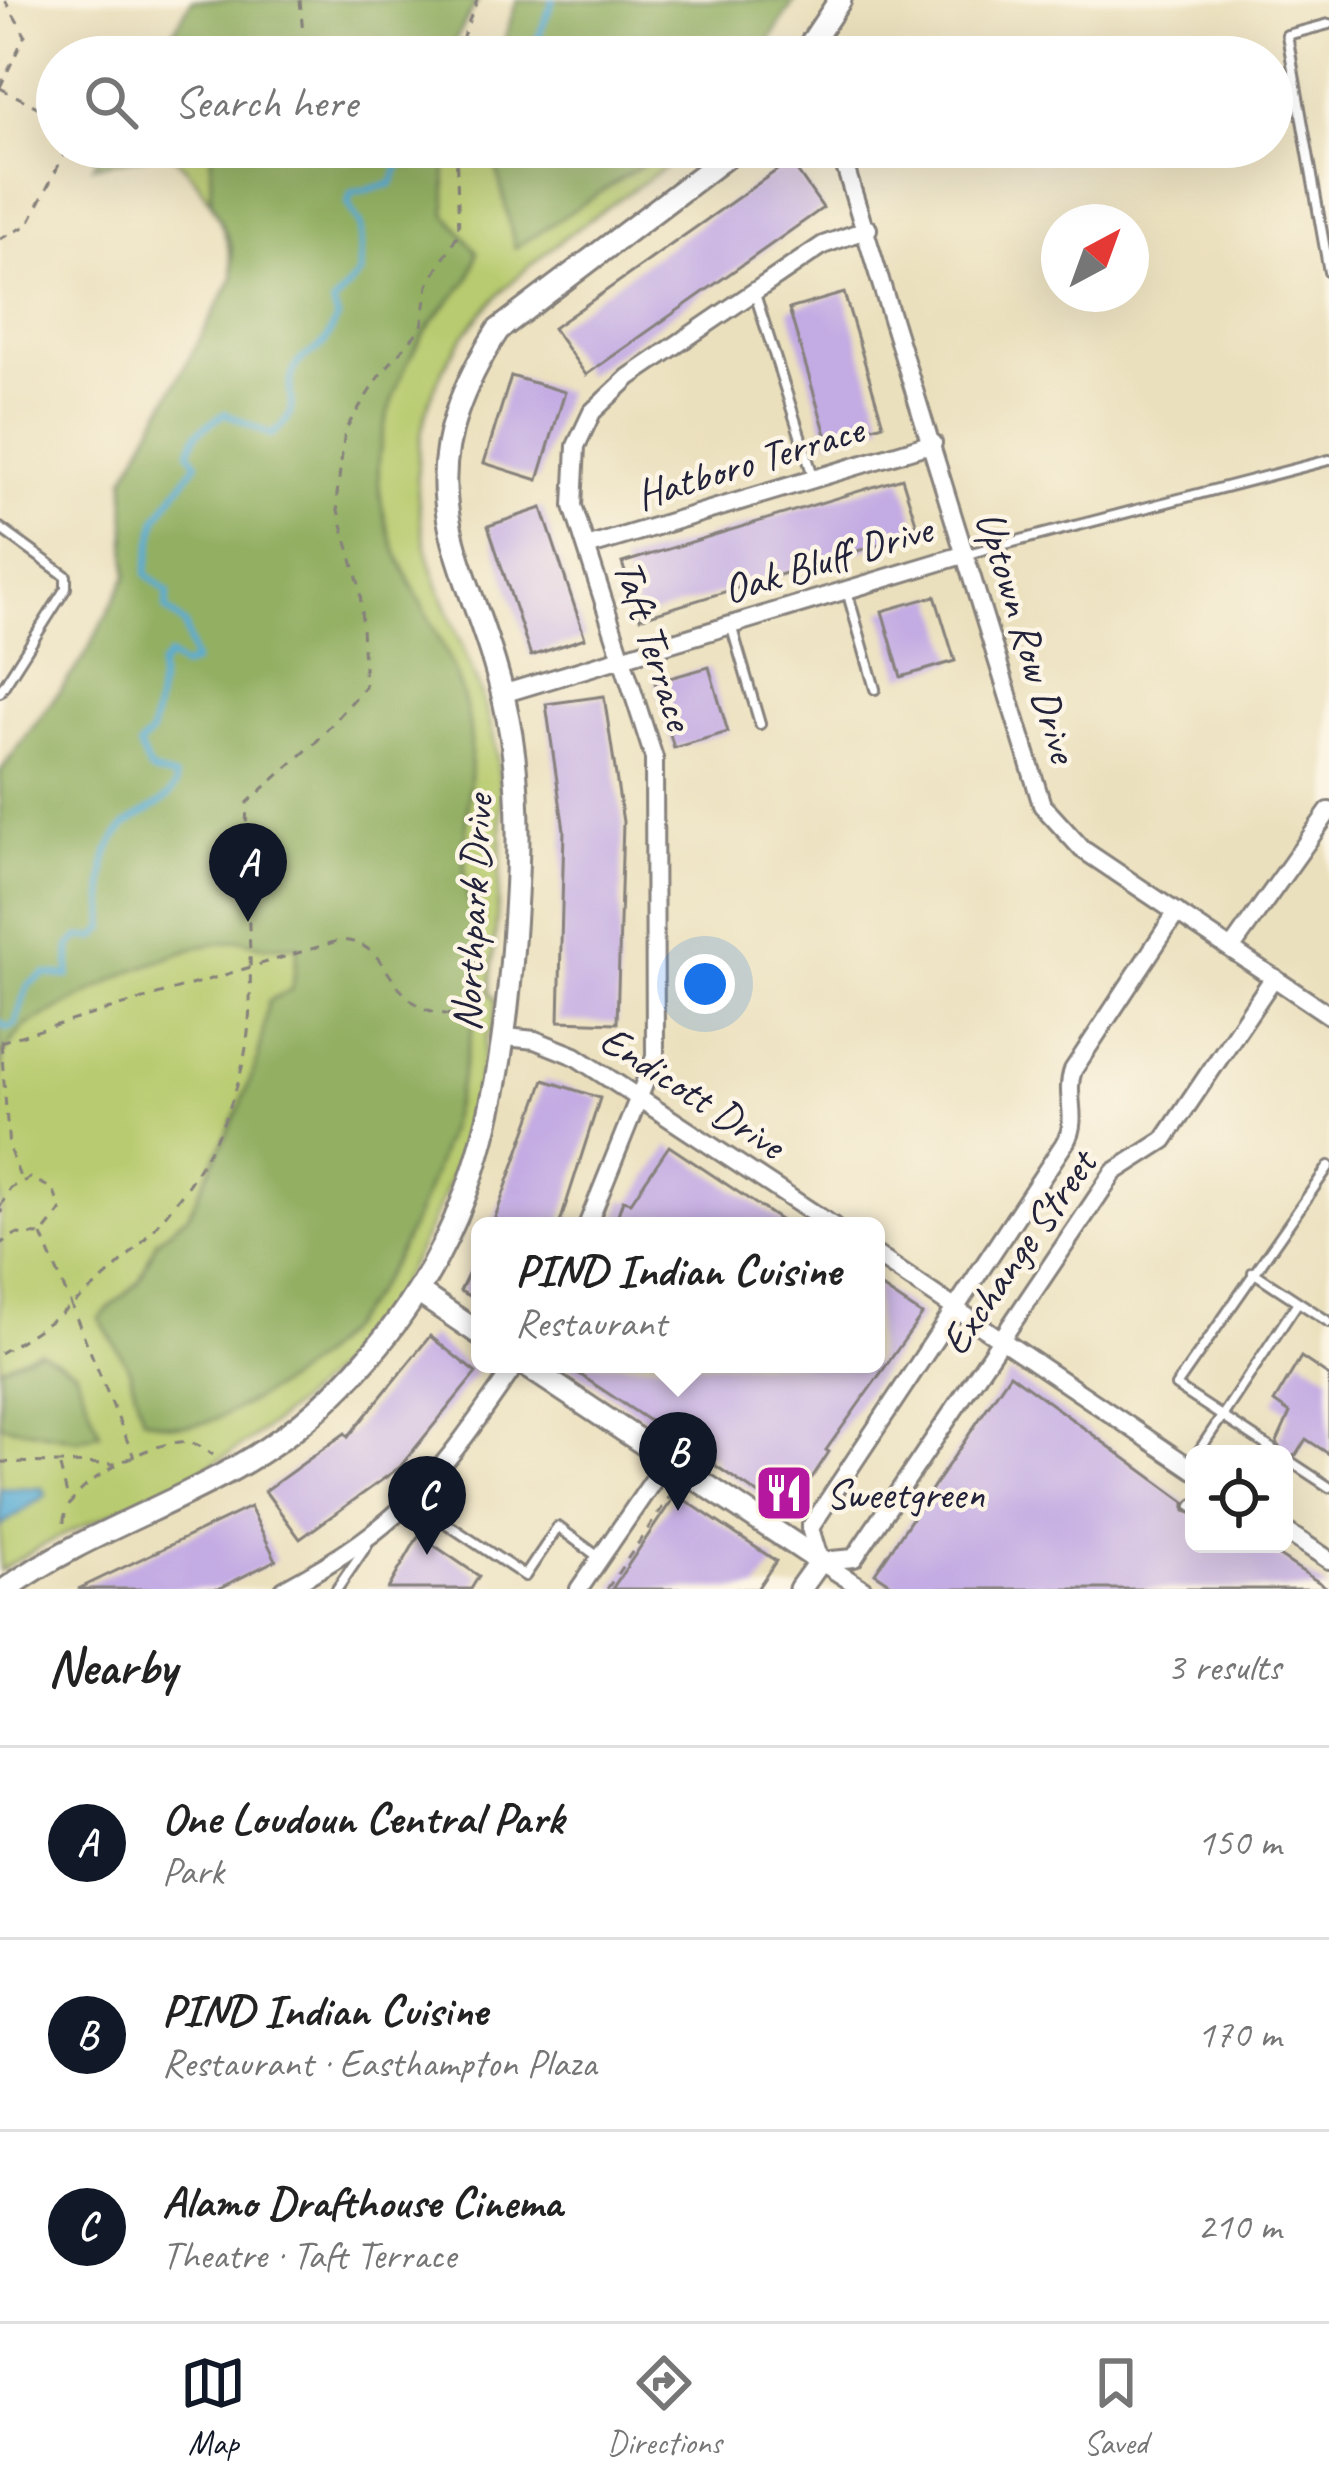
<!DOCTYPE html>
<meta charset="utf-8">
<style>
body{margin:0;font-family:Caveat,sans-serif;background:#f2f2f2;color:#222}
.controls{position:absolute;right:36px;bottom:36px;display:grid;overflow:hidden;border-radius:18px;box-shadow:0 12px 48px #0002}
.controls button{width:108px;height:108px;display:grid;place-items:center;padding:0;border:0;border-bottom:3px solid #e0e0e0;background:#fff;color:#222;font:60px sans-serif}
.compass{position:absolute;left:1041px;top:204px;width:108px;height:108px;border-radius:50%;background:#fff;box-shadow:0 12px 48px #0002;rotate:41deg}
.you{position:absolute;left:705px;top:984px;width:42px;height:42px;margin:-30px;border:9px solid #fff;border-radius:50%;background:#1a73e8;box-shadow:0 0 0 18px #1a73e833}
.badge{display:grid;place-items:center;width:78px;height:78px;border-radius:50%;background:#111827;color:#fff;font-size:39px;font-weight:700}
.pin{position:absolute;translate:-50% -99px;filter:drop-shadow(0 3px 6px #0008)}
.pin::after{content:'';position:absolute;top:63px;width:42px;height:36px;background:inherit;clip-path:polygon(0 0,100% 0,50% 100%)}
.popup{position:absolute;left:471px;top:1217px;width:414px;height:156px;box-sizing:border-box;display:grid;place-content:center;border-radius:18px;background:#fff;filter:drop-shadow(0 3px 9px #0005);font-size:39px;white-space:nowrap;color:#767676}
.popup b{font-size:45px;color:#222}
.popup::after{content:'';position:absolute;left:50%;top:100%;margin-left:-24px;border:24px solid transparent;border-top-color:#fff}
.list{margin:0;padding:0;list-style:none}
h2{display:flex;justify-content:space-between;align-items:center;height:156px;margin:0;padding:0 48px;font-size:51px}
h2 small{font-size:39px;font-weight:400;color:#767676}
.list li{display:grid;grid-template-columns:78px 1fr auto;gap:36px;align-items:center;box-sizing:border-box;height:192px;padding:0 48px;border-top:3px solid #e0e0e0}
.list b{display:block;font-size:45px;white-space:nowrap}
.list p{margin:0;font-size:39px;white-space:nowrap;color:#767676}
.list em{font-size:39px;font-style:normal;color:#767676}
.icon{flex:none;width:66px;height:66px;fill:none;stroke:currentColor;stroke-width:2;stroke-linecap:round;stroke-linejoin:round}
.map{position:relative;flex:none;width:1329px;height:1589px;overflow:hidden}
.search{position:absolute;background:#fff;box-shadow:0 12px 48px #0002;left:36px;right:36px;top:36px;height:132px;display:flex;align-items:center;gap:30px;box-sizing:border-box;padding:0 42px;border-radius:66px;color:#767676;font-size:45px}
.sheet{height:732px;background:#fff}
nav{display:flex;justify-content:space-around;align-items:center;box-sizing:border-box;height:168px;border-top:3px solid #e0e0e0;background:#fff;font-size:33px;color:#767676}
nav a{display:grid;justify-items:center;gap:6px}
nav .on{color:#111827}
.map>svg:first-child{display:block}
.green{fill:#b8cb6f;stroke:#6d7655;stroke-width:3}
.forest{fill:#92af62;stroke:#5a684e;stroke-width:3}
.water{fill:#58acd4;stroke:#3d6788;stroke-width:3}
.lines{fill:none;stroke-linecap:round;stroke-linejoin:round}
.stream{stroke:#58acd4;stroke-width:6}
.building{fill:#c3abe3}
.service-casing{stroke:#86817c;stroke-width:14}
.minor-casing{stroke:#86817c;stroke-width:22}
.tertiary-casing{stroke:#86817c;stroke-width:27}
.path{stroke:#86817c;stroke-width:3;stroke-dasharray:9 9;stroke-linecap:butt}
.service{stroke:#fff;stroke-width:8}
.minor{stroke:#fff;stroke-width:16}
.tertiary{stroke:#fff;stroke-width:21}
.labels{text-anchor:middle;stroke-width:9;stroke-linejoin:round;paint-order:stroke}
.street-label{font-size:42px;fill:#22223b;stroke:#fcf5e5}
.poi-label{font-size:42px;fill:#22223b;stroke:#fcf5e5;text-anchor:start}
</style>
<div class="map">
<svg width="1329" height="1589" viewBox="0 0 1329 1589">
<rect width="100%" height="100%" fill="#fcf5e5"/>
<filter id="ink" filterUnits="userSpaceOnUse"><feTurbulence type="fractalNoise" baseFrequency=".00833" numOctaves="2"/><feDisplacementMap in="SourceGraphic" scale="24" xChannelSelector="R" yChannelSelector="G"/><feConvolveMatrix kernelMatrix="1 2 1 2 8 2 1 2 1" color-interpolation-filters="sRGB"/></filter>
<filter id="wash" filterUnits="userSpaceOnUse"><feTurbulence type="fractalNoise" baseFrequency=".004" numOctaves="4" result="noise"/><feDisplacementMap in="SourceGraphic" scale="48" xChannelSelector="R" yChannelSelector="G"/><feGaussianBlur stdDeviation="2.7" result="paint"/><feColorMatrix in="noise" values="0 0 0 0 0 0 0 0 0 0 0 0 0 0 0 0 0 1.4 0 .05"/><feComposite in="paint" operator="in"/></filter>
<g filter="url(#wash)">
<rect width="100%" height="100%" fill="#ebe0bd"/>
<path class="green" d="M 163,147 L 695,147 C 556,245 384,332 423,533 C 437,604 479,669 494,739 C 510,822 497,908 490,992 L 496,1000 L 493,1029 L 487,1035 C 474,1126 446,1206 399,1285 L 400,1294 C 351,1364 260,1442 180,1482 C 119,1513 57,1532 0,1571 L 0,772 L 84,658 L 127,576 L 125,477 L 233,278 C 229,224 205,181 163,147 Z"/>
<path class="forest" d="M 192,0 L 478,0 L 452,46 L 158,57 Z
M 517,0 L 795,0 L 759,57 L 499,57 Z
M 104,147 L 158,147 L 149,156 L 93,166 Z
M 211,147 L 445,147 L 446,214 L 477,252 C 469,289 463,284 441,311 C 409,348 383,411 379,460 C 371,563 467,642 471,742 C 472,788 463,833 465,879 C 467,903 479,926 481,950 C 483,981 475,1018 468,1049 C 443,1172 388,1327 269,1391 C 222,1416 198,1438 143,1418 L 128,1366 L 99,1318 L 139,1281 L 157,1240 L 188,1215 L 240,1106 L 258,1059 L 268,1001 L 292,989 L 298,945 L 265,947 L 239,940 L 198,947 L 131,971 L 24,1027 L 3,1053 L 0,1078 L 0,772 L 84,658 L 127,576 L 125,477 L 233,278 L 231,245 L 211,200 Z
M 492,147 L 670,147 L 515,248 Z
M 39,1350 L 75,1370 L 100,1433 L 78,1440 L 0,1425 L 0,1367 Z"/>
<path class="water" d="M 0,1488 L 42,1488 L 46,1495 L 0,1526 Z"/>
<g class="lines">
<path class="stream" d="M 520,57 L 535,46 L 553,0
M 0,1022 L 7,1028 L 15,1025 L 28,985 L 45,974 L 69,976 L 70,946 L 79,937 L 95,938 L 105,928 C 106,893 95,855 125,826 C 142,810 165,808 176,784 L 175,778 L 150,771 L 139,746 L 151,734 C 155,711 161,690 160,667 L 169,656 L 183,667 L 194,662 L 185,625 L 166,609 L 168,592 L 146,574 L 157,518 L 197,463 L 189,452 L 197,433 L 225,413 L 271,435 C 308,408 280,400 295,368 C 301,355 315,354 324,343 C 329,337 333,325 338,318 L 333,304 L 360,274 L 361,227 L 348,204 L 351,193 L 392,184 L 400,164 C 430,158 455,158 485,147"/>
</g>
<g id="blocks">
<path class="building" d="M 790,161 L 823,208 L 586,375 L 553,328 Z
M 844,293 L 883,424 L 828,441 L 789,309 Z
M 511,376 L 565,392 L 538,480 L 484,463 Z
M 902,478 L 919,532 L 640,618 L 622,563 Z
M 542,508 L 585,638 L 531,656 L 488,526 Z
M 935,596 L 955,661 L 901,677 L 882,611 Z
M 709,667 L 728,732 L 674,748 L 655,682 Z
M 604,696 L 623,822 L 617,1023 L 559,1021 L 564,830 L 546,704 Z
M 544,1080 L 600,1098 L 559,1226 L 492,1226 Z
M 669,1146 L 789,1226 L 614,1226 L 623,1200 L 631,1202 Z
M 480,1250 L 480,1301 L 460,1291 Z
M 876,1284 L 922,1315 L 826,1450 L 829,1452 L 788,1514 L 716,1466 L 714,1455 L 702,1456 L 564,1364 L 876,1364 Z
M 430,1336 L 476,1373 L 400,1467 L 300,1539 L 265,1491 L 345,1433 L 348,1437 Z
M 1301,1357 L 1329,1376 L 1329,1454 L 1306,1439 L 1296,1455 L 1284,1458 L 1277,1442 L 1290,1413 L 1274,1402 Z
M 1010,1374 L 1185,1502 L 1185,1511 L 1194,1514 L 1194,1544 L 1261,1544 L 1329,1589 L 899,1589 L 875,1573 Z
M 676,1494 L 776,1561 L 757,1589 L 612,1589 Z
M 250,1507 L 276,1560 L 218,1589 L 78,1589 Z
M 419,1535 L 479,1576 L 471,1589 L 388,1589 Z"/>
</g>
</g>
<g filter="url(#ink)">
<use href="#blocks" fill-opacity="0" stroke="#86817c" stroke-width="3"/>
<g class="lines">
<g class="service-casing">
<path id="service" d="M 1329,24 L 1287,35 L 1329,272
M 755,294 L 814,479
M 0,528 L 66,576 L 66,588 L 0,692
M 967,554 L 1329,460
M 847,591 L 875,689
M 731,625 L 760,724
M 1253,1272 L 1329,1322
M 1272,1449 L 1176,1386 L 1329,1166
M 1197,1454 L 1298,1302
M 1291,1462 L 1329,1487
M 699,1478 L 709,1461
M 414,1502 L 525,1576 L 558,1527 L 600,1558
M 1192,1506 L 1194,1504
M 337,1589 L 367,1545"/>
</g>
<g class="minor-casing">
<path id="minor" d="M 839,147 L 1042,805 L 1082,849 L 1329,1015
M 587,547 L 933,443
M 502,694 L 966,554
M 1231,949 L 1329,811
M 506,1037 L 535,1040 L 575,1056 L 833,1226
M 587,1226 L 655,1057 L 654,758 L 573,506 L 576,446 L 592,412 L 629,377 L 823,245 L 868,229
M 876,1255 L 1194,1470
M 1284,1530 L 1329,1560
M 820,1561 L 810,1528 L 1066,1141 C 1079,1117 1064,1095 1073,1070 L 1177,912
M 820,1561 L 854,1558 L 1114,1172 L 1164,1140 L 1274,977
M 820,1561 L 863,1589
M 284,1589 C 406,1524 439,1475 516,1364
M 579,1589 L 668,1459"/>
</g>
<g class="tertiary-casing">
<path id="tertiary" d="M 802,57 L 840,0
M 418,1292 L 480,1334
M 524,1364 L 820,1561 L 800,1589
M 6,1589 C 106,1517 225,1494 319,1408 C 463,1275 499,1130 513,943 C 518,872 522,805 511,735 C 483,563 385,505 498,330 L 739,147"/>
</g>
<path class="path" d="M 300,0 L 303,34 L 315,57
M 455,57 L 477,0
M 0,87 L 25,35 L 5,0
M 0,88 L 57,117
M 0,239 L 28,225 L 68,147
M 0,1042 L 341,940 C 382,943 383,976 410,999 C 430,1017 458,1015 483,1016
M 1,1043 L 9,1148 L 21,1180
M 0,1207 L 10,1188 L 30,1178 L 53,1189 L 61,1211 L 42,1235 L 16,1234 L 0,1244
M 0,1209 L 3,1213
M 42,1235 L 134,1457
M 0,1353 C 117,1286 239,1165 249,1022 C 254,949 243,876 247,803 L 316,742 L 365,687 L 360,588 L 336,503 L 345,430 L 379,376 L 422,327 L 428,285 L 459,232 L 456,147
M 0,1462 L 116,1464
M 60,1467 L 68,1499
M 64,1523 C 62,1486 153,1439 187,1442 C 197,1443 205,1449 213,1455
M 607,1589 L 675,1489"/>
<use href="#service" class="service"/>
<use href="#minor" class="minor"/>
<use href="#tertiary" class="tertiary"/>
</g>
</g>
<defs>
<g id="restaurant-square" transform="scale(3)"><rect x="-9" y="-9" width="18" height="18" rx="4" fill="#b5179e" stroke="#fcf5e5"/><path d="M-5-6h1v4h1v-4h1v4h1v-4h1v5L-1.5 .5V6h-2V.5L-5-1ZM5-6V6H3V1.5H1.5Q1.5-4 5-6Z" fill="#fff"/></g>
</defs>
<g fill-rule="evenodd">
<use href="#restaurant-square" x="784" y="1493"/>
</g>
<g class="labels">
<g class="street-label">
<text transform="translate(749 461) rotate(-17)" y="15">Hatboro Terrace</text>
<text transform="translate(827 558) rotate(-17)" y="15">Oak Bluff Drive</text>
<text transform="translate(1028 636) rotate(73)" y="15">Uptown Row Drive</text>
<text transform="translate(655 644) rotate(72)" y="15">Taft Terrace</text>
<text transform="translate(471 913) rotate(-87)" y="15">Northpark Drive</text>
<text transform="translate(693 1091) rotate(33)" y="15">Endicott Drive</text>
<text transform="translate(1017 1252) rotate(-55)" y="15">Exchange Street</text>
</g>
<g class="poi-label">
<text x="826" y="1508">Sweetgreen</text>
</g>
</g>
</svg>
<div class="controls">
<button><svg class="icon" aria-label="locate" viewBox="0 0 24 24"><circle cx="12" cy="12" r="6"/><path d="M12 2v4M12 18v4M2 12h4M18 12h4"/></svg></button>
</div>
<svg class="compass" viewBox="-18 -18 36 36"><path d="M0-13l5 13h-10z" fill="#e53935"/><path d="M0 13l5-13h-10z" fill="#767676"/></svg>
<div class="you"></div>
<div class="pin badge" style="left:248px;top:922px">A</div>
<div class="pin badge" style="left:678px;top:1511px">B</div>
<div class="popup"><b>PIND Indian Cuisine</b>Restaurant</div>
<div class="pin badge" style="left:427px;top:1555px">C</div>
<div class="search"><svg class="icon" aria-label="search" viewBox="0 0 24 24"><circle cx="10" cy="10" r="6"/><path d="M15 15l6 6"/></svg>Search here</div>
</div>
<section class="sheet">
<h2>Nearby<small>3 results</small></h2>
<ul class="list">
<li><span class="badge">A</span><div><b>One Loudoun Central Park</b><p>Park</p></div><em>150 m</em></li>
<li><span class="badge">B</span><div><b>PIND Indian Cuisine</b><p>Restaurant · Easthampton Plaza</p></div><em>170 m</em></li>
<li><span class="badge">C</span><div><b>Alamo Drafthouse Cinema</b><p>Theatre · Taft Terrace</p></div><em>210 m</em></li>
</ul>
</section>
<nav>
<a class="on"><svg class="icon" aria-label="map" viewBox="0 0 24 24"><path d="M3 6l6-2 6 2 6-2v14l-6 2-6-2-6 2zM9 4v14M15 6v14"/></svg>Map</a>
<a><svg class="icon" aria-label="directions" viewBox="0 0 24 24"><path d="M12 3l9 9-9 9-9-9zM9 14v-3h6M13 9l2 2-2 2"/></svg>Directions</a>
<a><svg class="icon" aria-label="saved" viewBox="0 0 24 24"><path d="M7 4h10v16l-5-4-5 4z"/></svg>Saved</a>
</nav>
